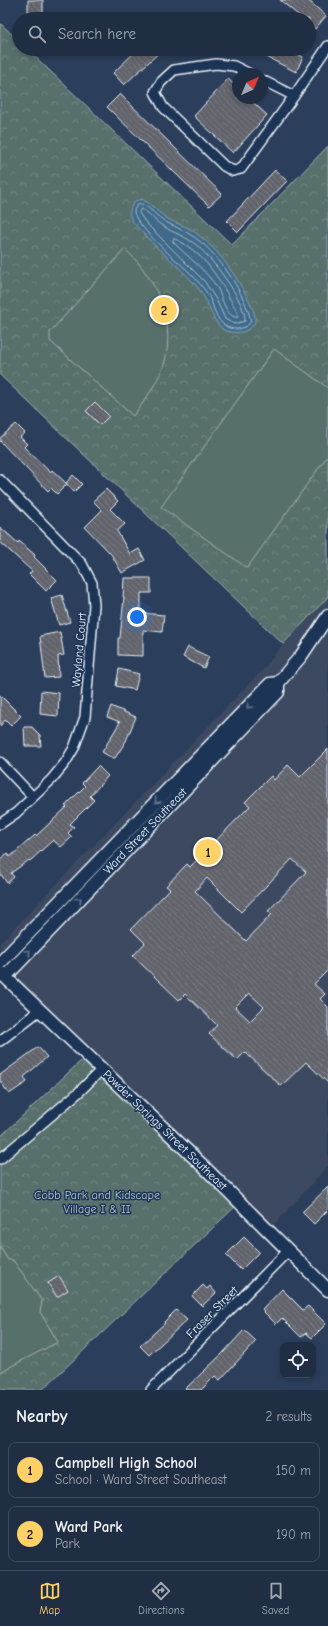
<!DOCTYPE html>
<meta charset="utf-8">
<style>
body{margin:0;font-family:"Comic Neue",sans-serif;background:#2d3a4f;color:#f1f3f6}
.controls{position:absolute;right:12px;bottom:12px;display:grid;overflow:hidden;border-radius:8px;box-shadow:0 2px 6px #0003}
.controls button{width:36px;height:36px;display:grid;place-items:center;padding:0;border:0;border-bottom:1px solid #3d4a5d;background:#202e44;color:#f1f3f6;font:20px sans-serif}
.compass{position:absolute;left:232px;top:68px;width:36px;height:36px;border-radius:50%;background:#202e44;box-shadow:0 2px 6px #0003;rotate:44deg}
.you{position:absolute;left:137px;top:617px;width:14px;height:14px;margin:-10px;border:3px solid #fff;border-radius:50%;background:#1a73e8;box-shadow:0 0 0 6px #1a73e833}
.badge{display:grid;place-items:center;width:26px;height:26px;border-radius:50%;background:#ffd166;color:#111;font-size:13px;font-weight:700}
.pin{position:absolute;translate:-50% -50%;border:2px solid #fff;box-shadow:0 1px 4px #0006}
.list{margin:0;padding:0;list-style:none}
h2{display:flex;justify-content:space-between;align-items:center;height:52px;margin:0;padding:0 16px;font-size:17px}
h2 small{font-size:13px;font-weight:400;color:#a2a8b2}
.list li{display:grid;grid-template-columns:26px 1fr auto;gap:12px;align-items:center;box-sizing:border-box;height:56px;margin:0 8px 8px;padding:0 8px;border:1px solid #3d4a5d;border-radius:8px}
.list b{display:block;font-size:15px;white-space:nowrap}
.list p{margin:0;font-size:13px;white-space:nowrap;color:#a2a8b2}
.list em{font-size:13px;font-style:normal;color:#a2a8b2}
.icon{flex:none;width:22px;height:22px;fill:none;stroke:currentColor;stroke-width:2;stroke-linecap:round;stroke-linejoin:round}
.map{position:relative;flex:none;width:328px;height:1390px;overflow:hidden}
.search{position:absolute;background:#202e44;box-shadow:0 2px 6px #0003;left:12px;right:12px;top:12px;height:44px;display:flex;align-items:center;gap:10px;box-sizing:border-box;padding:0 14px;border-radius:22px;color:#a2a8b2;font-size:15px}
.sheet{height:180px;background:#202e44}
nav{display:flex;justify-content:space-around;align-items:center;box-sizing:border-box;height:56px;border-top:1px solid #3d4a5d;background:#202e44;font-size:11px;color:#a2a8b2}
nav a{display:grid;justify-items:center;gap:2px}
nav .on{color:#ffd166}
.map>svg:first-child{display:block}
.built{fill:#3c4960}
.forest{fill:url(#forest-crowns);stroke:#a0b0b2}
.pitch{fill:#59706c;stroke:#a0b0b2}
.water{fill:#416a89;stroke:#84a0b5}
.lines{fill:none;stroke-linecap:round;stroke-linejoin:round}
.shore{stroke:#a5bbcc;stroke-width:1}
.building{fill:url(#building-back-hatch);stroke:#e8f1f8;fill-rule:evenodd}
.minor-casing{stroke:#e8f1f8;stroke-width:12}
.tertiary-casing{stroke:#e8f1f8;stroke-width:15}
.minor{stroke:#1d3557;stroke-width:9}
.tertiary{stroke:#1d3557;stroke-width:12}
.oneway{stroke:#64778f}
.labels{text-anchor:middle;stroke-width:3;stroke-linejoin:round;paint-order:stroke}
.street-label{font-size:12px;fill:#e8f1f8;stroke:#1d3557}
.park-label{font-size:12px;fill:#b6c4c7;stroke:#1d3557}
</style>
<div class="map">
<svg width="328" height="1390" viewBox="0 0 328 1390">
<defs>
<pattern id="forest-crowns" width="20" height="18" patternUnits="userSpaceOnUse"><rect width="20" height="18" fill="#59706c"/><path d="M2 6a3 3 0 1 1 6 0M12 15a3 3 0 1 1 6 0" fill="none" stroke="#718582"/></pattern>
<pattern id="building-back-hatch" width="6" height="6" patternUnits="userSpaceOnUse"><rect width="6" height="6" fill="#62646c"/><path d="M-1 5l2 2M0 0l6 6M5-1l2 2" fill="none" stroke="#787b82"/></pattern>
</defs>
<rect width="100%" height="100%" fill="#2b3e5b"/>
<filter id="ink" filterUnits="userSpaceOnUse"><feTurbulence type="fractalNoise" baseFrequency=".025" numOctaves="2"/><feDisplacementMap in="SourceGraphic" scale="8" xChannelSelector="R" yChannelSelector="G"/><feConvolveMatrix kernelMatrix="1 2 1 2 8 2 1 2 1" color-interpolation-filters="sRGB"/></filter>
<g filter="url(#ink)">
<path class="built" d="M 0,23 L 19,41 L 19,49 L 27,49 L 232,245 L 328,146 L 328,1166 L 269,1230 L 239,1202 L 42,1390 L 0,1390 L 0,1137 L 85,1057 L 0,975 L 0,943 L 265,667 L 283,644 L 0,375 Z"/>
<path class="forest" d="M 0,23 L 19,41 L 19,49 L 27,49 L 232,245 L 328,146 L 328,597 L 283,644 L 0,375 Z
M 85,1057 L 240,1202 L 42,1390 L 0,1390 L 0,1137 Z"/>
<path class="pitch" d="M 125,249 C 133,257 141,265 147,275 C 167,303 175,343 160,374 C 153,389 143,403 133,416 L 50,341 L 50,332 Z
M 274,349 L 328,388 L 328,455 L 247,568 L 161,507 Z
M 0,1247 L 8,1260 L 13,1260 L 42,1301 L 40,1312 L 58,1342 L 0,1372 Z"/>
<path class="water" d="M 142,199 C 152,204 158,213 168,219 C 175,223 183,225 190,229 C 207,240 221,255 232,272 C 239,282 256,309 255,321 C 254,326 249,329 245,331 C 238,333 230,333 224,330 C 212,322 209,302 199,289 C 183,269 161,253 144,234 C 140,230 135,225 132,220 C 127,212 131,207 135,201 Z"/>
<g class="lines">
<path class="shore" d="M 142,204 C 151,208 157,217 166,222 C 177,228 188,232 198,240 C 220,256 245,294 251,321 C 247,329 235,331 227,327 C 215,321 214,304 207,293 C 201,284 193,276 185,268 C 174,259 132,222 134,210 L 138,204 Z
M 141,209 C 150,212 155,222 163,226 C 173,233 185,236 195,244 C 210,255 247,303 245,321 L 234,324 L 225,319 L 217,301 L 205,282 L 146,223 L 139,213 Z
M 175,239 C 201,251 216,273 229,297 C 232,303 238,311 238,317 C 227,319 222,298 218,289 C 207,271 188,257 173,242 L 173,240 Z"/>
</g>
<path class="building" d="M 28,0 L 43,0 L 43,19 L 28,19 Z
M 280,0 L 308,0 L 326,16 L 315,29 L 309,24 L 309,19 L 303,19 Z
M 138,49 L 163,49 L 124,85 L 113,73 Z
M 251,49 L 287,49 L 303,57 L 296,72 Z
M 228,79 L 238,88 L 238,98 L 248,98 L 267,115 L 233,153 L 194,116 Z
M 120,94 L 222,194 L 209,206 L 107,107 Z
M 275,170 L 287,181 L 238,232 L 227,221 Z
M 95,402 L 109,416 L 100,425 L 86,411 Z
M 16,424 L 25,433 L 20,437 L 27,444 L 24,447 L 50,472 L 52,470 L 67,484 L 57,494 L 51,488 L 48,491 L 0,441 L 0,438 Z
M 73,475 L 82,484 L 74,492 L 66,483 Z
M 106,489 L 118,501 L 110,509 L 125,524 L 117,531 L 130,554 L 139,549 L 145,560 L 122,573 L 111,554 L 85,527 L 102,510 L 93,501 Z
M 0,527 L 18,543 L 19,541 L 35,555 L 34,557 L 57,580 L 46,591 L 29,574 L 32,571 L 0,542 Z
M 124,578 L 151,578 L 151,593 L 141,593 L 141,613 L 164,615 L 162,632 L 143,630 L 143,656 L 118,655 L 118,638 L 120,638 L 124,597 L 123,597 Z
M 62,595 L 70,622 L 59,625 L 51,598 Z
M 60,632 L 64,655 L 58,656 L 59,677 L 45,678 L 40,636 Z
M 188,647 L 209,657 L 204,668 L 183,657 Z
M 119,669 L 139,674 L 135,690 L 116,686 Z
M 41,691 L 59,693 L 58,716 L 40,714 Z
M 0,695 L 21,716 L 11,726 L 5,720 L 0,726 Z
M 111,706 L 136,717 L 126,741 L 115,758 L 112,758 L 102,752 L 120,722 L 107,717 Z
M 24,727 L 32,727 L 40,735 L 41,746 L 25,746 Z
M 328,749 L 328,970 L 314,984 L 325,994 L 320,999 L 328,1007 L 328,1083 L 306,1062 L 281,1086 L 245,1052 L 237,1060 L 209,1034 L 217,1025 L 185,994 L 179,1000 L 133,956 L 145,943 L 131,929 L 170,889 L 166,886 L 187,864 L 190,867 L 250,806 L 245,802 L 271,776 L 274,780 L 288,765 L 300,777 ZM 292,859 L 306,872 L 268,911 L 272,914 L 246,941 L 195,891 L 207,878 L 241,912 ZM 249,993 L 264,1007 L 250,1021 L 235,1007 Z
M 98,766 L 108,776 L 90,796 L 94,800 L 70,824 L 74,827 L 68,833 L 72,837 L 61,847 L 53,840 L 30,861 L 29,860 L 11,873 L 14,877 L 7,883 L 0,873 L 0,859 L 8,853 L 10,857 L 35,835 L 36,836 L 67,807 L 65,806 L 85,786 L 82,783 Z
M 38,1047 L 47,1057 L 24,1077 L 27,1082 L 9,1094 L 0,1081 L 0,1075 Z
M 328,1187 L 328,1210 L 314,1224 L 302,1212 Z
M 244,1237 L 259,1252 L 241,1270 L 226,1255 Z
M 59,1276 L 68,1290 L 57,1297 L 48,1283 Z
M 203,1285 L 207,1289 L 210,1286 L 216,1293 L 202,1306 L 192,1296 Z
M 282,1289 L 303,1310 L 308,1306 L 326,1324 L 312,1338 L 306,1333 L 301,1337 L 282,1318 L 276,1324 L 262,1310 Z
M 176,1310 L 187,1320 L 149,1355 L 140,1346 L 165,1323 L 164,1322 Z
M 244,1330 L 256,1341 L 220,1380 L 215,1376 L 201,1390 L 184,1390 L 222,1354 Z"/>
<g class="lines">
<g class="minor-casing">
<path id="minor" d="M 250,74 L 234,66 L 216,64 L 174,70 L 161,82 L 155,92 L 163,107 L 224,166 L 233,171 L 241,169 L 294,96 L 262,80
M 294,96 L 328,46
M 0,480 L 82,564 L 92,583 L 94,605 L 85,717 L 74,748 L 65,763 L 51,780 L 16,813 L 0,824
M 0,762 L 33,797
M 0,1041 L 40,1010
M 0,1159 L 79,1092 L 102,1069
M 151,1390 L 289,1250"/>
</g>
<g class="tertiary-casing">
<path id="tertiary" d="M 0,963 L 270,684 L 278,683
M 0,972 L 201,1164 L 328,1290
M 5,977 L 278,692 L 278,683 L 301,656 L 328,616"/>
</g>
<use href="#minor" class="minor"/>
<use href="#tertiary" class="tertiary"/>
</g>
<defs><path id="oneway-chevron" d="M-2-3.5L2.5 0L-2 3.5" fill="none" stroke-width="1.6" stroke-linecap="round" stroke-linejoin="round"/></defs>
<g class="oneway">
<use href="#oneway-chevron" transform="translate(249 706) rotate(134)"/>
<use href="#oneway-chevron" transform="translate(157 801) rotate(134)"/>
<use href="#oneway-chevron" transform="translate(79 900) rotate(-46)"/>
<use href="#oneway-chevron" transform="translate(28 952) rotate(-46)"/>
</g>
</g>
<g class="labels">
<g class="street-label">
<text transform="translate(79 650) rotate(-85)" y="4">Wayland Court</text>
<text transform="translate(145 831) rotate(-46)" y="4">Ward Street Southeast</text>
<text transform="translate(165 1130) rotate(44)" y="4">Powder Springs Street Southeast</text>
<text transform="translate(212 1312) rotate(-45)" y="4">Fraser Street</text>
</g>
<g class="park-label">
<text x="97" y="1199">Cobb Park and Kidscape<tspan x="97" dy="14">Village I &amp; II</tspan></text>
</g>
</g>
</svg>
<div class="controls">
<button><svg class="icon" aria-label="locate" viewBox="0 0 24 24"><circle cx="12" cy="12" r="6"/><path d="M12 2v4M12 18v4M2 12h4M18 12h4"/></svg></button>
</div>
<svg class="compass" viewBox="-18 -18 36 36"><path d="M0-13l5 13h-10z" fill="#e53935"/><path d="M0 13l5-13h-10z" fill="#a2a8b2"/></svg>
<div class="you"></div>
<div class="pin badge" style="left:208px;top:852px">1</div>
<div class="pin badge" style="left:164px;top:310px">2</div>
<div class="search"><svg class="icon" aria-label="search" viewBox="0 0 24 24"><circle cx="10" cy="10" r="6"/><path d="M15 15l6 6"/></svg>Search here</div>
</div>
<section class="sheet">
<h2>Nearby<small>2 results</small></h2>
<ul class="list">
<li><span class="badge">1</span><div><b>Campbell High School</b><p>School · Ward Street Southeast</p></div><em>150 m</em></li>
<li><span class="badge">2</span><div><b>Ward Park</b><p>Park</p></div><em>190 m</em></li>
</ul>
</section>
<nav>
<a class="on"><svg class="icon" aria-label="map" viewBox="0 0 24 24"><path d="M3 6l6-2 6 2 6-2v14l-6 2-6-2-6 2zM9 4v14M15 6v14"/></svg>Map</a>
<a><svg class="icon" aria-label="directions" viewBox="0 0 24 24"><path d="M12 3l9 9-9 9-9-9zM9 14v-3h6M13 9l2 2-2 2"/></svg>Directions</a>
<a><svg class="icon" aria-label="saved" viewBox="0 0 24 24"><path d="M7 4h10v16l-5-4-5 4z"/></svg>Saved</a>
</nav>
